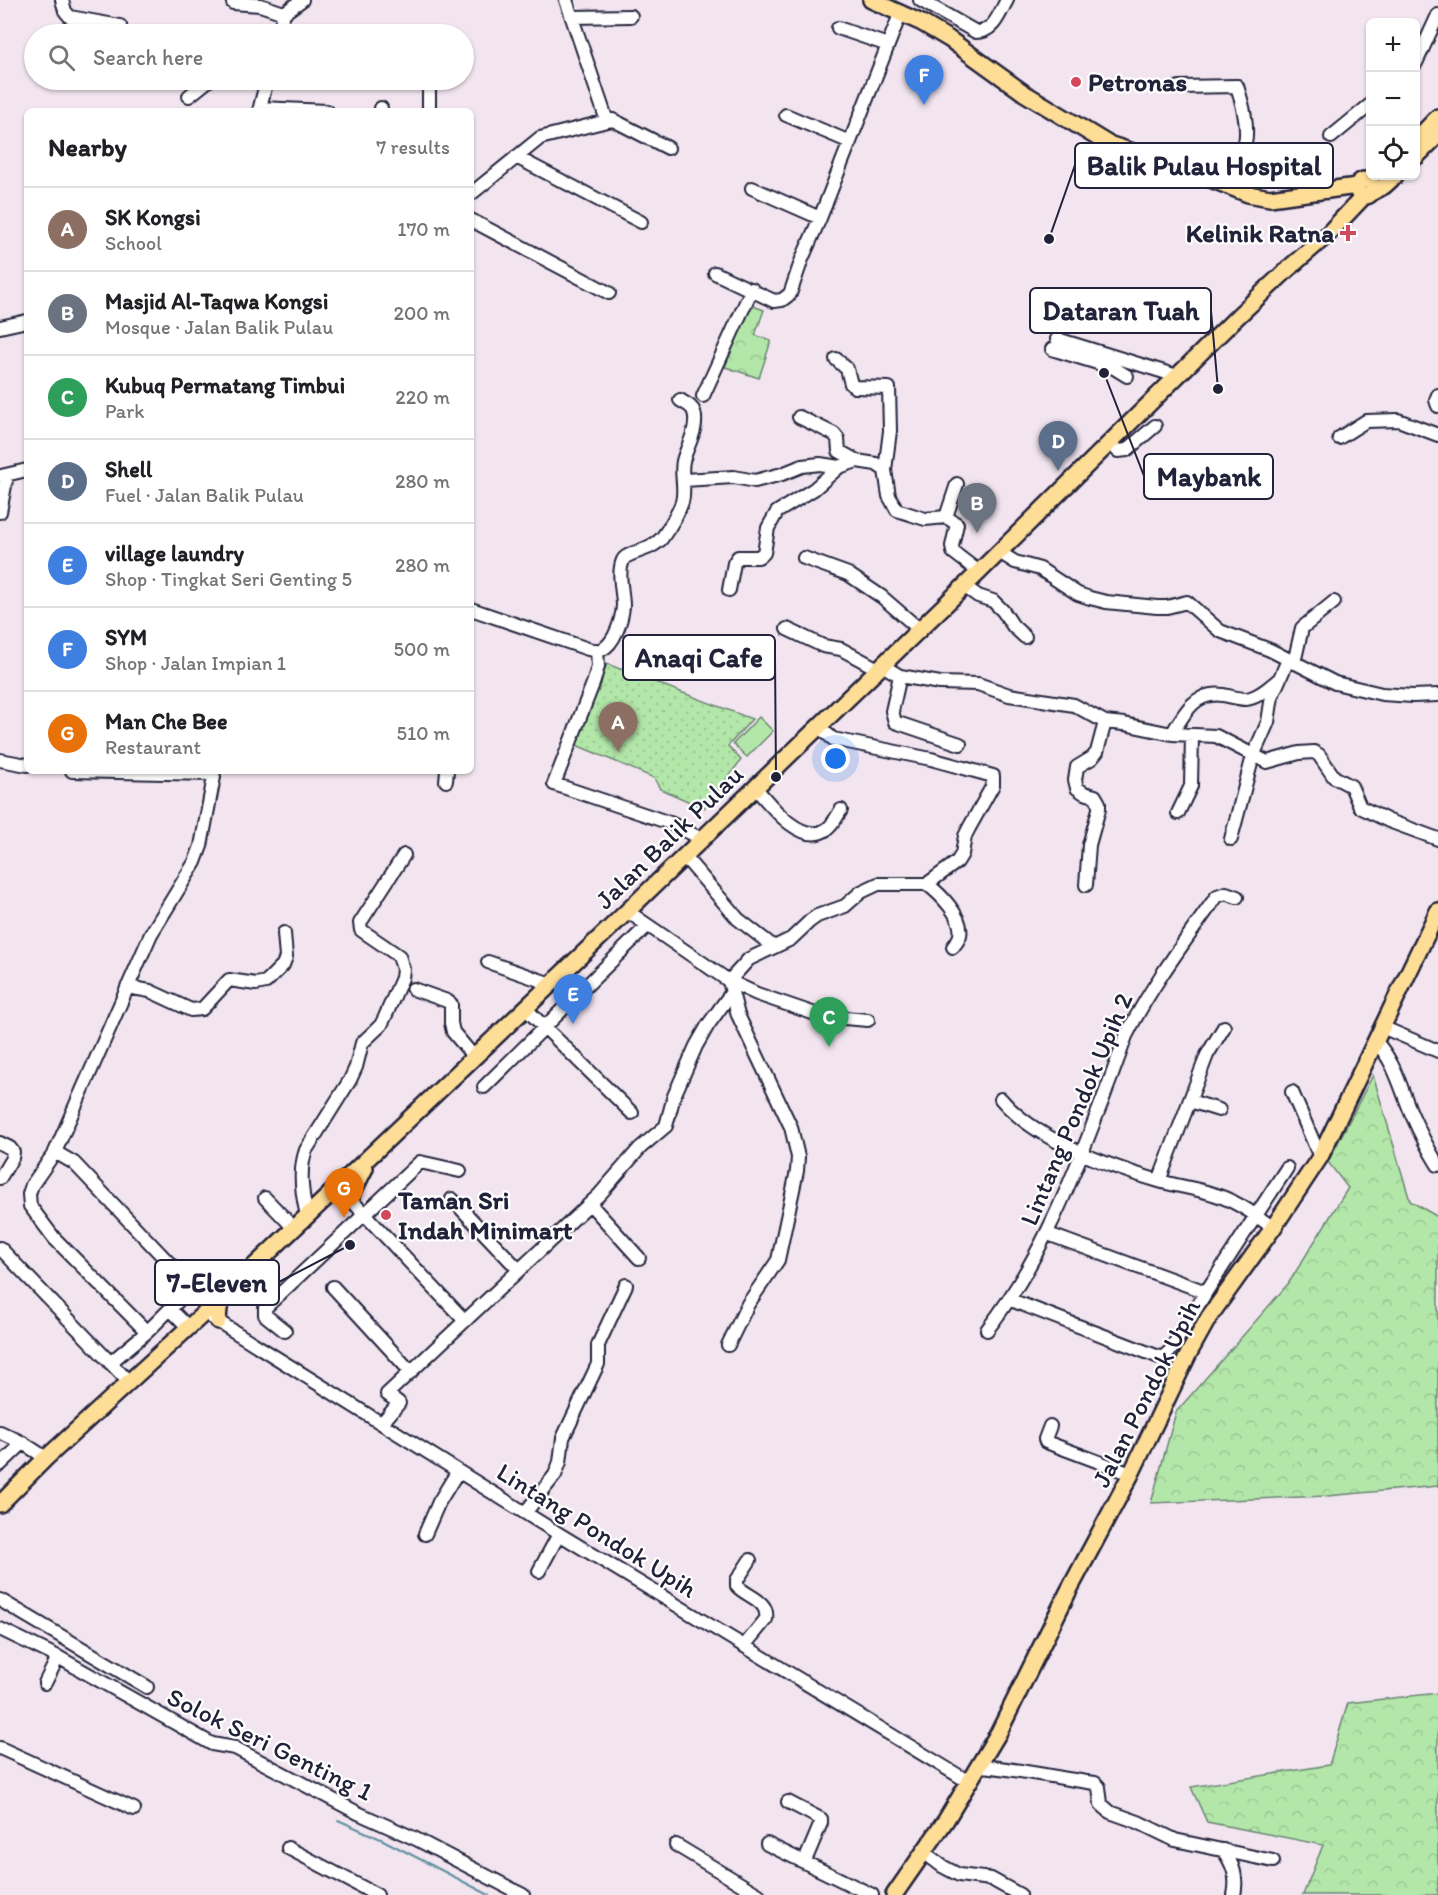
<!DOCTYPE html>
<meta charset="utf-8">
<style>
body{margin:0;font-family:Itim,sans-serif;background:#f6f6f6;color:#202124}
.controls{position:absolute;right:18px;top:18px;display:grid;overflow:hidden;border-radius:9px;box-shadow:0 2px 4px #0004}
.controls button{width:54px;height:54px;display:grid;place-items:center;padding:0;border:0;border-bottom:2px solid #e0e0e0;background:#fff;color:#202124;font:30px sans-serif}
.you{position:absolute;left:836px;top:759px;width:21px;height:21px;margin:-15px;border:4px solid #fff;border-radius:50%;background:#1a73e8;box-shadow:0 0 0 9px #1a73e833}
.badge{display:grid;place-items:center;width:39px;height:39px;border-radius:50%;background:#d1495b;color:#fff;font-size:20px;font-weight:700}
.pin{position:absolute;translate:-50% -50px;filter:drop-shadow(0 2px 3px #0008)}
.pin::after{content:'';position:absolute;top:32px;width:21px;height:18px;background:inherit;clip-path:polygon(0 0,100% 0,50% 100%)}
.list{margin:0;padding:0;list-style:none}
h2{display:flex;justify-content:space-between;align-items:center;height:78px;margin:0;padding:0 24px;font-size:26px}
h2 small{font-size:20px;font-weight:400;color:#757577}
.list li{display:grid;grid-template-columns:39px 1fr auto;gap:18px;align-items:center;box-sizing:border-box;height:84px;padding:0 24px;border-top:2px solid #e0e0e0}
.list b{display:block;font-size:22px;white-space:nowrap}
.list p{margin:0;font-size:20px;white-space:nowrap;color:#757577}
.list em{font-size:20px;font-style:normal;color:#757577}
.icon{flex:none;width:33px;height:33px;fill:none;stroke:currentColor;stroke-width:2;stroke-linecap:round;stroke-linejoin:round}
.map{position:relative;flex:none;width:1438px;height:1895px;overflow:hidden}
.search{position:absolute;background:#fff;box-shadow:0 2px 4px #0004;left:24px;top:24px;width:450px;height:66px;display:flex;align-items:center;gap:15px;box-sizing:border-box;padding:0 21px;border-radius:33px;color:#757577;font-size:22px}
.panel{position:absolute;background:#fff;box-shadow:0 2px 4px #0004;left:24px;top:108px;width:450px;height:666px;border-radius:9px}
.map>svg:first-child{display:block}
.grass{fill:url(#grass-dots);stroke:#6a8472;stroke-width:1.5}
.forest{fill:url(#forest-crowns);stroke:#6a8472;stroke-width:1.5}
.pitch{fill:#b3e7a9;stroke:#6a8472;stroke-width:1.5}
.lines{fill:none;stroke-linecap:round;stroke-linejoin:round}
.stream{stroke:#60909f;stroke-width:2}
.minor-casing{stroke:#22223b;stroke-width:16}
.major-casing{stroke:#22223b;stroke-width:20}
.minor{stroke:#fff;stroke-width:12}
.major{stroke:#fedd96;stroke-width:15}
.poi-dot{fill:#d1495b;stroke:#fff;stroke-width:2}
.labels{text-anchor:middle;stroke-width:4.5;stroke-linejoin:round;paint-order:stroke}
.poi-label{font-size:26px;font-weight:bold;fill:#22223b;stroke:#fff;text-anchor:start}
.street-label{font-size:26px;fill:#22223b;stroke:#fff}
.leader{fill:none;stroke:#22223b;stroke-width:2}
.callout-dot{fill:#22223b;stroke:#fff;stroke-width:2}
.callout{fill:#fff;stroke:#22223b;stroke-width:2}
.callout-label{font-size:27px;text-anchor:middle;font-weight:bold;fill:#22223b}
</style>
<div class="map">
<svg width="1438" height="1895" viewBox="0 0 1438 1895">
<defs>
<pattern id="grass-dots" width="8" height="8" patternUnits="userSpaceOnUse" patternTransform="scale(1.5)"><rect width="8" height="8" fill="#b3e7a9"/><path d="M2 2h.1M6 6h.1" fill="none" stroke="#9ac692" stroke-width="1.8" stroke-linecap="round"/></pattern>
<pattern id="forest-crowns" width="20" height="18" patternUnits="userSpaceOnUse" patternTransform="scale(1.5)"><rect width="20" height="18" fill="#b3e7a9"/><path d="M2 6a3 3 0 1 1 6 0M12 15a3 3 0 1 1 6 0" fill="none" stroke="#9ac692"/></pattern>
</defs>
<rect width="100%" height="100%" fill="#f2e5f0"/>
<filter id="ink" filterUnits="userSpaceOnUse"><feTurbulence type="fractalNoise" baseFrequency=".0167" numOctaves="2"/><feDisplacementMap in="SourceGraphic" scale="12" xChannelSelector="R" yChannelSelector="G"/><feConvolveMatrix kernelMatrix="1 2 1 2 8 2 1 2 1" color-interpolation-filters="sRGB"/></filter>
<g filter="url(#ink)">
<path class="grass" d="M 607,664 L 752,719 L 728,746 L 741,760 L 704,808 L 660,789 L 654,778 L 574,744 Z"/>
<path class="forest" d="M 750,305 L 764,310 L 755,335 L 771,341 L 759,378 L 725,367 Z
M 1373,1075 L 1410,1201 L 1438,1217 L 1438,1486 L 1327,1496 L 1151,1503 L 1176,1412 L 1288,1284 L 1348,1188 L 1328,1162 Z
M 1438,1693 L 1438,1895 L 1303,1895 L 1323,1845 L 1207,1822 L 1191,1787 L 1329,1765 L 1348,1703 Z"/>
<path class="pitch" d="M 759,717 L 773,731 L 747,757 L 733,744 Z"/>
<g class="lines">
<path class="stream" d="M 338,1820 L 383,1840 L 489,1895"/>
<g class="minor-casing">
<path id="minor" d="M 62,0 L 65,11 L 70,17 L 120,26
M 566,0 L 607,121
M 920,0 L 976,32 C 994,32 999,14 1007,0
M 233,3 L 260,5 L 284,13
M 572,17 L 631,16
M 838,28 L 888,45
M 278,34 L 284,13 L 302,0
M 1416,63 L 1438,15
M 1179,87 L 1237,86 C 1252,133 1248,144 1229,187
M 189,96 L 209,80
M 261,108 L 327,111
M 259,111 L 267,80
M 381,111 L 381,108
M 429,111 L 429,85
M 786,115 L 850,142
M 1331,137 L 1370,105
M 516,157 L 641,222
M 752,188 L 820,218
M 471,194 L 540,138 L 607,121 L 613,120 L 668,148
M 471,220 L 609,293
M 715,273 L 774,301 L 782,300 L 790,294 L 802,259 L 820,218 L 901,12
M 0,327 L 27,321
M 1057,339 L 1177,376
M 1052,349 L 1114,368 L 1127,376
M 836,359 L 847,369 L 851,384 L 855,387 L 889,388 L 890,431 L 885,470
M 1438,395 L 1436,400 L 1438,406
M 703,396 L 752,289
M 799,417 L 834,434 L 838,439 L 839,451 L 857,461
M 1339,438 L 1366,421 L 1398,420 L 1438,435
M 1109,442 L 1118,451 L 1127,450 L 1155,426
M 1,476 L 27,470
M 684,480 L 734,477 L 755,481 L 782,474 L 802,466 L 820,464 L 839,467 L 857,461 L 876,464 L 885,470 L 889,496 L 897,510 L 925,519 L 946,517 L 957,524 L 952,546 L 953,552 L 979,572
M 0,512 L 7,475
M 946,517 L 957,484
M 999,552 L 1015,562 L 1040,569 L 1078,594 L 1090,598 L 1106,602 L 1157,607 L 1167,607 L 1187,602 L 1220,631 L 1270,650 L 1335,683 L 1382,694 L 1413,696 L 1438,695
M 804,558 L 848,574 L 882,597 L 919,629
M 964,586 L 978,596 L 993,601 L 1003,611 L 1013,626 L 1025,637
M 729,590 L 734,563 L 738,557 L 758,557 L 764,553 L 768,528 L 777,512 L 814,489 L 839,467
M 471,609 L 588,649 C 592,650 597,651 601,650 C 615,644 622,619 623,606 C 623,591 617,574 623,560 C 627,552 651,551 662,538 C 669,528 678,514 682,502 C 686,488 680,475 683,461 C 687,446 699,428 694,412 C 692,406 686,404 680,400
M 787,629 L 823,646 L 841,649 L 878,669
M 597,650 L 598,666 L 594,681 L 554,784 L 670,823 L 702,839
M 1294,663 L 1302,628 L 1334,602
M 882,665 L 900,676 L 940,683 L 978,684 L 1009,695 L 1074,705 L 1105,722 L 1124,724 L 1172,734 L 1216,736 L 1267,762 L 1299,753 L 1314,752 L 1319,755 L 1334,777 L 1351,786 L 1360,807 L 1389,821 L 1438,839
M 900,676 L 892,711 L 895,722 L 960,744
M 818,726 L 833,739 L 931,759 L 993,776 L 993,785 L 969,828 L 965,836 L 962,854 L 957,862 L 927,884 L 878,884 L 861,892 L 845,906 L 817,916 L 810,921 L 791,939 L 749,959 L 729,981 L 757,994 L 821,1016 L 868,1020
M 1172,734 C 1184,713 1195,691 1223,695 C 1230,696 1238,699 1246,699 C 1258,698 1269,687 1278,680
M 0,760 L 27,765
M 72,771 L 211,774 L 214,777 L 201,846 L 195,862 L 151,934 L 55,1152 L 32,1185 L 29,1194 L 30,1206 L 54,1238 L 147,1332
M 446,781 L 447,771
M 755,787 C 770,805 802,847 827,829 C 833,825 837,816 841,810
M 1178,813 L 1191,786 L 1192,735
M 1231,839 L 1253,756 L 1268,722 L 1272,696 L 1288,660
M 684,856 L 738,919 L 774,947
M 927,884 C 939,893 964,917 960,935 C 959,940 956,943 953,947
M 1086,885 L 1089,845 L 1099,809 L 1099,803 L 1095,796 L 1084,793 L 1077,788 L 1075,780 L 1077,767 L 1092,758 L 1097,752 L 1105,722
M 627,911 L 729,981 L 738,1015 L 791,1127 L 798,1157 L 797,1171 L 778,1260 L 748,1304 L 728,1345
M 488,962 L 551,984
M 127,987 L 150,991 L 191,1010 L 202,1009 L 229,980 L 256,984 L 266,982 L 283,965 L 286,957 L 284,933
M 413,989 L 447,1001 L 451,1004 L 451,1023 L 453,1032 L 474,1057
M 525,1008 L 632,1113
M 1382,1027 L 1438,1051
M 1375,1041 C 1395,1061 1401,1090 1412,1115 C 1420,1133 1428,1149 1438,1165
M 484,1087 L 647,926
M 1292,1092 L 1320,1157
M 1001,1099 C 1035,1140 1108,1166 1159,1181 C 1177,1186 1195,1188 1213,1194 C 1235,1200 1255,1214 1273,1228
M 1190,1101 L 1219,1110
M 0,1143 L 10,1148 L 13,1152 L 12,1158 L 0,1178
M 55,1152 L 74,1163 L 190,1285 L 190,1289 L 147,1332 L 110,1363
M 1159,1181 L 1207,1055 L 1224,1027
M 338,1186 L 465,1321
M 265,1198 L 293,1227
M 452,1199 L 519,1270
M 590,1204 L 639,1258
M 307,1215 C 302,1195 299,1169 306,1150 L 350,1080 L 356,1067 L 362,1043 L 381,1025 L 385,1017 L 402,978 L 403,969 L 399,956 L 361,930 L 360,923 L 404,855
M 1048,1234 L 1206,1292
M 0,1248 L 128,1381
M 333,1287 L 411,1372
M 1011,1300 L 1159,1357 L 1163,1357 L 1170,1351 L 1206,1292 L 1287,1168
M 171,1310 L 188,1327
M 211,1317 L 559,1534 L 969,1782
M 987,1330 C 1035,1268 1066,1195 1094,1122 C 1105,1094 1116,1065 1126,1036 C 1151,986 1185,941 1217,896 L 1226,893 L 1237,897
M 285,1331 L 265,1315 L 265,1308 L 420,1162 L 460,1171
M 382,1423 L 399,1403 L 387,1394 L 600,1194 L 640,1148 L 666,1126 L 674,1096 L 696,1046 L 708,1025 L 732,992
M 1050,1426 L 1045,1439 L 1046,1442 L 1131,1474
M 0,1432 L 23,1443 L 46,1458
M 0,1465 L 23,1443
M 525,1513 L 555,1475 L 560,1462 L 563,1438 L 598,1364 L 598,1345 L 626,1285
M 425,1534 L 439,1502 L 458,1471
M 539,1571 L 559,1534
M 0,1600 L 147,1687
M 0,1629 L 58,1657 L 212,1744 L 235,1748 L 358,1813 L 416,1839 L 523,1895
M 744,1646 L 766,1619 C 769,1600 747,1597 737,1586 L 737,1580 L 750,1560
M 45,1683 L 58,1657
M 0,1748 L 134,1809
M 980,1766 C 1019,1769 1057,1778 1095,1783 L 1099,1787 L 1101,1804 L 1110,1812 L 1138,1822 L 1175,1840 L 1273,1861
M 788,1802 L 821,1819 L 821,1823 L 805,1861
M 767,1844 L 872,1895
M 676,1845 L 759,1895
M 288,1848 L 377,1895
M 1223,1850 C 1233,1864 1238,1877 1234,1895
M 925,1853 L 942,1866 L 959,1875 L 991,1879 L 1020,1895"/>
</g>
<g class="major-casing">
<path id="major" d="M 871,0 L 922,23 L 949,39 L 1024,93 L 1108,144 L 1183,168 L 1248,194 L 1270,198 L 1357,186
M 1416,140 L 1438,117
M 1416,157 L 1438,135
M1357 188a8 8 0 1 1 16 0a8 8 0 1 1-16 0Z
M 1371,193 L 1384,186 L 1395,176
M 350,1198 L 365,1168
M 218,1321 L 219,1308 L 224,1296
M 0,1504 L 46,1458 L 225,1294 L 612,926 L 979,572 L 1238,316 L 1289,268 L 1327,235 L 1364,196
M 894,1895 L 946,1820 L 999,1732 L 1068,1592 L 1131,1474 L 1189,1353 L 1209,1317 L 1273,1228 L 1320,1157 L 1438,911"/>
</g>
<use href="#minor" class="minor"/>
<use href="#major" class="major"/>
</g>
</g>
<g class="poi-dot">
<circle cx="1076" cy="82" r="6"/>
<path d="M1345 224h6v6h6v6h-6v6h-6v-6h-6v-6h6z"/>
<circle cx="386" cy="1215" r="6"/>
</g>
<g class="labels">
<g class="poi-label">
<text x="1088" y="91">Petronas</text>
<text x="1334" y="242" text-anchor="end">Kelinik Ratna</text>
<text x="398" y="1209">Taman Sri<tspan x="398" dy="30">Indah Minimart</tspan></text>
</g>
<g class="street-label">
<text transform="translate(669 837) rotate(-44)" y="9">Jalan Balik Pulau</text>
<text transform="translate(1076 1109) rotate(-67)" y="9">Lintang Pondok Upih 2</text>
<text transform="translate(1146 1393) rotate(-63)" y="9">Jalan Pondok Upih</text>
<text transform="translate(597 1530) rotate(32)" y="9">Lintang Pondok Upih</text>
<text transform="translate(270 1744) rotate(26)" y="9">Solok Seri Genting 1</text>
</g>
</g>
<path class="leader" d="M1049 239L1075 165M1218 389L1211 311M1104 373L1144 476M776 777L775 657M350 1245L279 1282"/>
<g class="callout-dot">
<circle cx="1049" cy="239" r="6"/>
<circle cx="1218" cy="389" r="6"/>
<circle cx="1104" cy="373" r="6"/>
<circle cx="776" cy="777" r="6"/>
<circle cx="350" cy="1245" r="6"/>
</g>
<g class="callout">
<rect x="1075" y="143" width="258" height="45" rx="6"/>
<rect x="1030" y="288" width="181" height="45" rx="6"/>
<rect x="1144" y="454" width="129" height="45" rx="6"/>
<rect x="623" y="635" width="152" height="45" rx="6"/>
<rect x="155" y="1260" width="124" height="45" rx="6"/>
</g>
<g class="callout-label">
<text x="1204" y="175">Balik Pulau Hospital</text>
<text x="1121" y="320">Dataran Tuah</text>
<text x="1209" y="486">Maybank</text>
<text x="699" y="667">Anaqi Cafe</text>
<text x="217" y="1292">7-Eleven</text>
</g>
</svg>
<div class="controls">
<button>+</button>
<button>−</button>
<button><svg class="icon" aria-label="locate" viewBox="0 0 24 24"><circle cx="12" cy="12" r="6"/><path d="M12 2v4M12 18v4M2 12h4M18 12h4"/></svg></button>
</div>
<div class="you"></div>
<div class="pin badge" style="left:618px;top:752px;background:#8d6e63">A</div>
<div class="pin badge" style="left:977px;top:533px;background:#6b7280">B</div>
<div class="pin badge" style="left:829px;top:1047px;background:#2e9e5b">C</div>
<div class="pin badge" style="left:1058px;top:471px;background:#5c6f8a">D</div>
<div class="pin badge" style="left:573px;top:1024px;background:#3f7fe0">E</div>
<div class="pin badge" style="left:924px;top:105px;background:#3f7fe0">F</div>
<div class="pin badge" style="left:344px;top:1218px;background:#e8710a">G</div>
<div class="search"><svg class="icon" aria-label="search" viewBox="0 0 24 24"><circle cx="10" cy="10" r="6"/><path d="M15 15l6 6"/></svg>Search here</div>
<section class="panel">
<h2>Nearby<small>7 results</small></h2>
<ul class="list">
<li><span class="badge" style="background:#8d6e63">A</span><div><b>SK Kongsi</b><p>School</p></div><em>170 m</em></li>
<li><span class="badge" style="background:#6b7280">B</span><div><b>Masjid Al-Taqwa Kongsi</b><p>Mosque · Jalan Balik Pulau</p></div><em>200 m</em></li>
<li><span class="badge" style="background:#2e9e5b">C</span><div><b>Kubuq Permatang Timbui</b><p>Park</p></div><em>220 m</em></li>
<li><span class="badge" style="background:#5c6f8a">D</span><div><b>Shell</b><p>Fuel · Jalan Balik Pulau</p></div><em>280 m</em></li>
<li><span class="badge" style="background:#3f7fe0">E</span><div><b>village laundry</b><p>Shop · Tingkat Seri Genting 5</p></div><em>280 m</em></li>
<li><span class="badge" style="background:#3f7fe0">F</span><div><b>SYM</b><p>Shop · Jalan Impian 1</p></div><em>500 m</em></li>
<li><span class="badge" style="background:#e8710a">G</span><div><b>Man Che Bee</b><p>Restaurant</p></div><em>510 m</em></li>
</ul>
</section>
</div>
